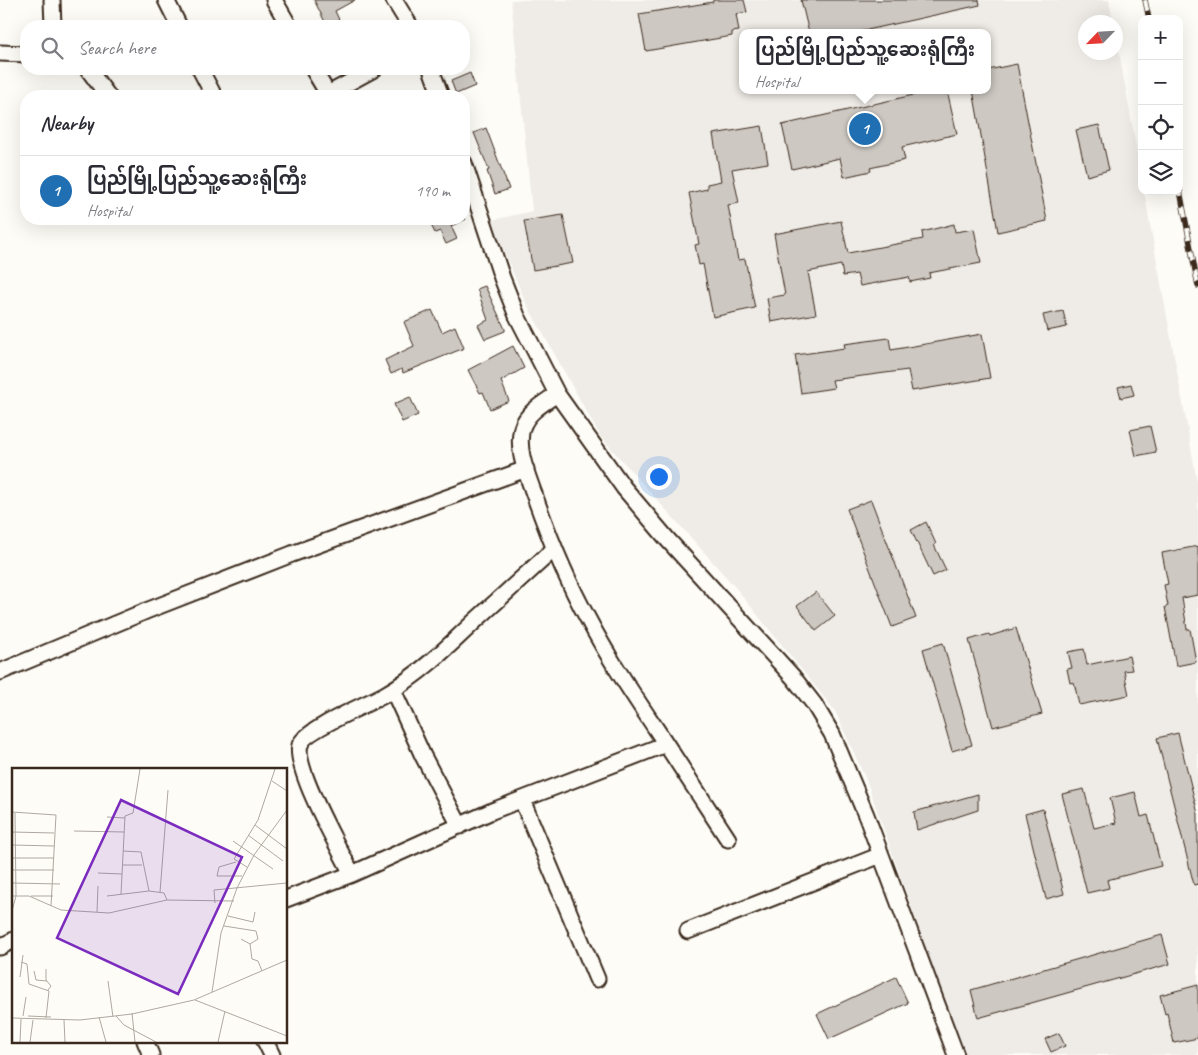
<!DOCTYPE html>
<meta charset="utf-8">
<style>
body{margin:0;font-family:Caveat,"Noto Sans Myanmar",sans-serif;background:#f7f7f7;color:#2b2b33}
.controls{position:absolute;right:15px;top:15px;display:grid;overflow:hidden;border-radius:10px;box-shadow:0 5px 20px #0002}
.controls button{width:45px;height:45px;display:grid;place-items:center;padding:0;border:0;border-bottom:1px solid #e1e1e2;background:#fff;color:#2b2b33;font:25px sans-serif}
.compass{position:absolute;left:1078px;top:15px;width:45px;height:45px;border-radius:50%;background:#fff;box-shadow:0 5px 20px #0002;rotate:245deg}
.you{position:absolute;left:658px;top:476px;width:18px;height:18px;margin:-12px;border:4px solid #fff;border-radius:50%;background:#1a73e8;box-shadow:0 0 0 8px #1a73e833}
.badge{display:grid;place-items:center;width:32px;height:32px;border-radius:50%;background:#1f6fb2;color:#fff;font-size:16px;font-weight:700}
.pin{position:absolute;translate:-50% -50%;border:2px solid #fff;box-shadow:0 1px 5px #0006}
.popup{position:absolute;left:739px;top:29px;width:252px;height:65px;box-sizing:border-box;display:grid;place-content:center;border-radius:10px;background:#fff;filter:drop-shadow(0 1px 4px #0005);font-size:16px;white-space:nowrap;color:#7c7c81}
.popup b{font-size:19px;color:#2b2b33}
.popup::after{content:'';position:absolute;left:50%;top:100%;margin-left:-10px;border:10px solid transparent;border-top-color:#fff}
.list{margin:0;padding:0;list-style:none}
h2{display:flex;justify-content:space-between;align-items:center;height:65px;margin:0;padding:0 20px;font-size:21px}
h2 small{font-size:16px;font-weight:400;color:#7c7c81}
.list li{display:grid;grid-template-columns:32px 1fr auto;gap:15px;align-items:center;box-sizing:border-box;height:70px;padding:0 20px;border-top:1px solid #e1e1e2}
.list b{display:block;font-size:19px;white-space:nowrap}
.list p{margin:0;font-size:16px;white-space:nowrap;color:#7c7c81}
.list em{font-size:16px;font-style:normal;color:#7c7c81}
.icon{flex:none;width:28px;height:28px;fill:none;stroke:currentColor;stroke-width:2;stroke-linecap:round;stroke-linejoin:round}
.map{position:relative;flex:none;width:1198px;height:1055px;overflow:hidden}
.search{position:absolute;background:#fff;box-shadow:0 5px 20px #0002;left:20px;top:20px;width:450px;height:55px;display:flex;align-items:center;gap:12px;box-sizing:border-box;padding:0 18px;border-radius:20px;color:#7c7c81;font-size:19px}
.panel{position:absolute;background:#fff;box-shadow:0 5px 20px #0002;left:20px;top:90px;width:450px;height:135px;border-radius:20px}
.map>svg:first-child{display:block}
.built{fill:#efece7;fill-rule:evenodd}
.building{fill:#cdc8c2;stroke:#3b2a1e}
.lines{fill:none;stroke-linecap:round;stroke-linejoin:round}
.minor-casing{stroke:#3b2a1e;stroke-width:19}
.minor{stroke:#fdfcf7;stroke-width:15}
.rail-casing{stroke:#3b2a1e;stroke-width:5.5}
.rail{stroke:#fdfcf7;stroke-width:4;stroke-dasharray:11;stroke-linecap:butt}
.inset-road{fill:none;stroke:#afa8a0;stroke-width:1}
.view{fill:#7b2cbf;fill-opacity:0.15;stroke:#7b2cbf;stroke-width:2.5}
.inset-edge{fill:none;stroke:#3b2a1e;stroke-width:2.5}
</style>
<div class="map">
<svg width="1198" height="1055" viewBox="0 0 1198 1055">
<rect width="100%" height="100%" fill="#fdfcf7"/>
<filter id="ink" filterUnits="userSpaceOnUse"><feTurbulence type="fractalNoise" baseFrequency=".02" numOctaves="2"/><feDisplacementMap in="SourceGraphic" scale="10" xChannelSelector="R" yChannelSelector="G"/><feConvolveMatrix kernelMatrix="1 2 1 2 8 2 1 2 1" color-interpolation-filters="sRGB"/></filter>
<g filter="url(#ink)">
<path class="built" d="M 511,0 L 1109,0 L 1113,22 L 1086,22 L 1086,52 L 1116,52 L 1116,36 L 1142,179 L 1142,191 L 1144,191 L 1198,486 L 1198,1055 L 967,1055 L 933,968 L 867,782 L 835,711 L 735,587 L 600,436 L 526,303 L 502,247 L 493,220 L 532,211 ZM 742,33 L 988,33 L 988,90 L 742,90 Z"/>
<path class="building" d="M 314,0 L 355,0 L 335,11 L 342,26 L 327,26 Z
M 713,0 L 744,0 L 747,12 L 736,14 L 739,31 L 732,32 L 732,36 L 646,51 L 639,14 L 713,2 Z
M 801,0 L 979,0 L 980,5 L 854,33 L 809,33 Z
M 1017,64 L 1047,221 L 998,232 L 973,90 L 988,90 L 988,70 Z
M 470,73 L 475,86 L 456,94 L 451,81 Z
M 935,90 L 947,90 L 957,134 L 902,147 L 905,160 L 870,168 L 871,171 L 844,177 L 840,158 L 792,169 L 782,125 Z
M 1099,125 L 1109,170 L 1087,176 L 1076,130 Z
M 762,126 L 768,163 L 732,169 L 739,203 L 728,205 L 738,260 L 745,259 L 755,308 L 713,317 L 703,264 L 699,265 L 695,245 L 699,244 L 689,193 L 707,189 L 707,184 L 721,181 L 713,134 Z
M 486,128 L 509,189 L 495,194 L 487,171 L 489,170 L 474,133 Z
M 563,215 L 573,263 L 533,270 L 524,221 Z
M 434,219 L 466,219 L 451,226 L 457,239 L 446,244 L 440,231 L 435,233 L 430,223 L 435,221 Z
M 841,221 L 848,253 L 923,239 L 922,232 L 954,224 L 955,232 L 974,229 L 981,263 L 929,273 L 930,278 L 910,282 L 909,277 L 860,286 L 857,274 L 843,276 L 841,265 L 808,272 L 816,314 L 771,322 L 767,298 L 785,295 L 774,234 Z
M 485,286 L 505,329 L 505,331 L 485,339 L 478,325 L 488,320 L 477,289 Z
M 432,310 L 442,332 L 455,326 L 464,348 L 403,373 L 402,369 L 391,374 L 385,360 L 414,346 L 404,322 Z
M 1063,311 L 1067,327 L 1047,331 L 1043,315 Z
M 982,334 L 990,378 L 912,391 L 908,370 L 832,380 L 834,388 L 801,393 L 795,355 L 845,348 L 844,344 L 889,338 L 891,350 Z
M 513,346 L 524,368 L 501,381 L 509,401 L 490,409 L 483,392 L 480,393 L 468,370 Z
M 1131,384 L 1134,395 L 1121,398 L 1118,387 Z
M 410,397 L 418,415 L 402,422 L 394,404 Z
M 1150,426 L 1156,452 L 1136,456 L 1130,430 Z
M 871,500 L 916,618 L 892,627 L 847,509 Z
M 926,522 L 936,544 L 934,545 L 946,570 L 933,576 L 911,530 Z
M 1198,546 L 1198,595 L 1182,598 L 1187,629 L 1190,629 L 1196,662 L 1176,666 L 1165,607 L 1168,606 L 1164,585 L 1168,584 L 1162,553 Z
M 816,592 L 835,616 L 816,631 L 797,606 Z
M 1016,628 L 1042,714 L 993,727 L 969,640 L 989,634 L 990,636 Z
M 943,643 L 972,745 L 952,751 L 923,649 Z
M 1084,649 L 1087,665 L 1129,656 L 1132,670 L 1124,671 L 1129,695 L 1079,705 L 1074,682 L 1070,683 L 1067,669 L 1072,668 L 1068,652 Z
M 1178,733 L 1198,814 L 1198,884 L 1194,885 L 1157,738 Z
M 1084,789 L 1094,828 L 1116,823 L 1110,798 L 1135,792 L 1141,817 L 1148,815 L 1161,866 L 1107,880 L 1109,888 L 1087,893 L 1062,794 Z
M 978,794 L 978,810 L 917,830 L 914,812 Z
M 1043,809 L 1064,894 L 1046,899 L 1025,814 Z
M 1162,935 L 1170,964 L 978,1018 L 971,990 Z
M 896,977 L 908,1003 L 829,1039 L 817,1014 Z
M 1198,985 L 1198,1038 L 1174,1043 L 1167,1013 L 1165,1014 L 1160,995 Z
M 1059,1033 L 1065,1046 L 1051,1052 L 1045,1039 Z"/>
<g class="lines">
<g class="minor-casing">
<path id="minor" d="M 52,0 L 53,26
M 166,0 L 179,26
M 274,0 L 289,26
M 394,0 L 410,26
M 0,53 L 26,54
M 88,69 L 108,96
M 200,69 L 214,96
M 313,69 L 328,94 L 374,69
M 431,69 L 441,96
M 464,163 L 502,278 L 517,316 L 557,394 L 624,488 L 668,540 L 793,677 L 814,704 L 832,734 L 866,815 L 956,1055
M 557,394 C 544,403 527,412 522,428 C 516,449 527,474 534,494 C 549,537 566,579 588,619 C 611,663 639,703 666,744 C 687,776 708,808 728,839
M 0,672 L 146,611 L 292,554 L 526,469
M 393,690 L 423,756 L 460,826
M 522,800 L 597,979
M 352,874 C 340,850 293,768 300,745 C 304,730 368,704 384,695 C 418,676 447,648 475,621 C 501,597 528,573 554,549
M 286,899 L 352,874 L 492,811 L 666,744
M 688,931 L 881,855
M 0,947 L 14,940
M 145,1041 L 151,1055
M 265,1041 L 272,1055"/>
</g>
<use href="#minor" class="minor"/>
<g class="rail-casing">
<path id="rail" d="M 1145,0 L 1149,19
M 1179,185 L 1198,286"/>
</g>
<use href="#rail" class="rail"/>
</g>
</g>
<g transform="translate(12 768)">
<rect width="275" height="275" fill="#fdfcf7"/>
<path class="inset-road" d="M 260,13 L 275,23M 0,44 L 44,47 L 39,138M 95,49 L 113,50M 243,57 L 275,81M 62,63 L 112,64M 0,64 L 42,65M 236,67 L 271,93M 221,73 L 261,101M 0,77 L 42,78M 111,83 L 129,84 L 137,123M 0,90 L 42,90M 224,94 L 207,99 L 205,108 L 230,108M 111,97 L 130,97M 235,99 L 222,91 L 246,52 L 263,1M 0,102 L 42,102M 86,105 L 110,106M 0,115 L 48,116M 148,124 L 156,22M 109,126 L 113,48 L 121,45 L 128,1M 0,128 L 17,128 L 49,142 L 97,145 L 155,132 L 222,133M 19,128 L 41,128M 95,128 L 137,123 L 152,125 L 155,132M 203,135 L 202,122 L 275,115M 0,143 L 4,128 L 3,45M 85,144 L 86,118M 216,148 L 241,154 L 243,144M 212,158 L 244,163 L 246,171 L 238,176M 229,171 L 238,176 L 240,191 L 246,193 L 250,203M 9,194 L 15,196 L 17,216 L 37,223 L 34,250M 34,201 L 34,212 L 39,218 L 36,222M 22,203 L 24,212 L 35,213M 8,209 L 11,187M 96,213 L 101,249M 200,224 L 209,165 L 225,120 L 242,87 L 275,42M 183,232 L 275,268M 120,245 L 123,274M 11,248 L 14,229M 16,248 L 39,249M 104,248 L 112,257 L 144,274M 87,249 L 94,274M 0,250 L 68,252 L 120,246 L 182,232 L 275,192M 52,252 L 53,274M 8,274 L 9,251M 18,274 L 21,252M 206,274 L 213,243"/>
<path class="view" d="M 109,32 L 230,89 L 166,226 L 45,170 Z"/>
<rect width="275" height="275" class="inset-edge"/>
</g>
</svg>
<div class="controls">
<button>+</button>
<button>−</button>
<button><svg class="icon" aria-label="locate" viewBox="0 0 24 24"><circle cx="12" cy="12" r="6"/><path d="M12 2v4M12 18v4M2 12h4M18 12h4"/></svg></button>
<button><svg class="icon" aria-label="layers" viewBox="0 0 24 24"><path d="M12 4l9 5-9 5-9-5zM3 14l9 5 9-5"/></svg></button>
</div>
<svg class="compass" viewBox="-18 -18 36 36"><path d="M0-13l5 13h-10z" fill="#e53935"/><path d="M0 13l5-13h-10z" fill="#7c7c81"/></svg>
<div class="you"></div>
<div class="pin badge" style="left:865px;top:129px">1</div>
<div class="popup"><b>ပြည်မြို့ပြည်သူ့ဆေးရုံကြီး</b>Hospital</div>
<div class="search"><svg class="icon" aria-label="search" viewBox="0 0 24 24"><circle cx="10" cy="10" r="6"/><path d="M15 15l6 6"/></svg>Search here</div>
<section class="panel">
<h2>Nearby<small></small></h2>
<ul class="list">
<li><span class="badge">1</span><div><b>ပြည်မြို့ပြည်သူ့ဆေးရုံကြီး</b><p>Hospital</p></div><em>190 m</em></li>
</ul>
</section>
</div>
